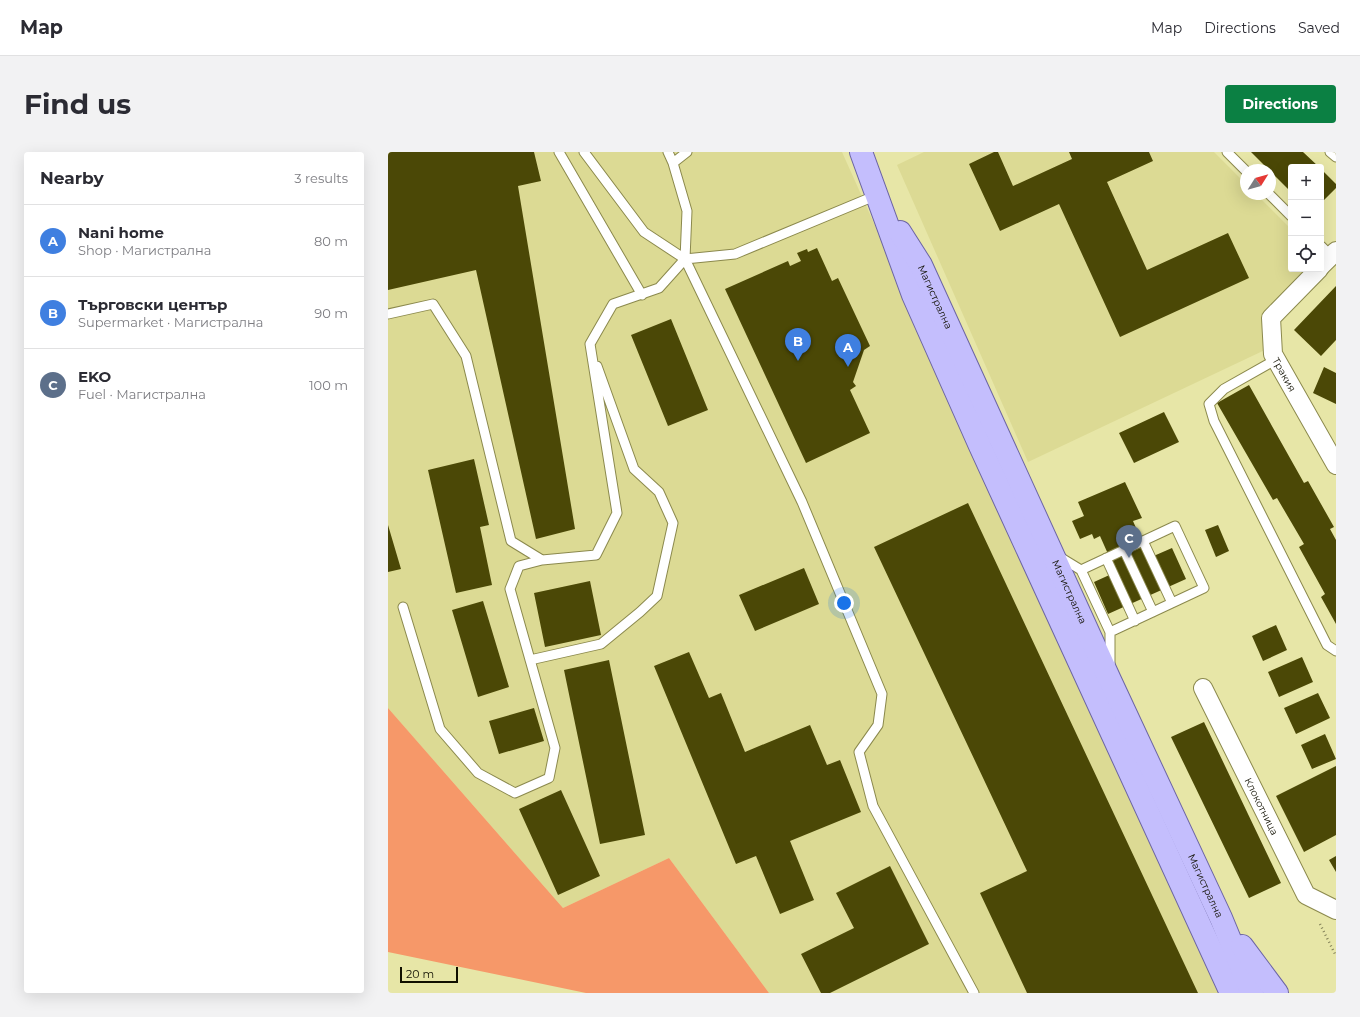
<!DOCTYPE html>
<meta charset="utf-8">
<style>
body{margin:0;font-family:Montserrat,sans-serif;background:#f2f2f3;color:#2b2b33}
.controls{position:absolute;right:12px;top:12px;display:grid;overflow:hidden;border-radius:4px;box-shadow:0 4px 16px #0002}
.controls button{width:36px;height:36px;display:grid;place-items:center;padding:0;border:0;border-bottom:1px solid #e1e1e2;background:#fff;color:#2b2b33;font:20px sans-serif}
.compass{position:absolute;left:852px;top:12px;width:36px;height:36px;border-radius:50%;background:#fff;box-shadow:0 4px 16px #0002;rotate:53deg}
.scale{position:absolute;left:12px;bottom:10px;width:58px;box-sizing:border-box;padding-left:4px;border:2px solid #100f00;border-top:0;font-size:11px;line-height:14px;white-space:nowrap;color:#100f00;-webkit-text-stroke:3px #e7e6a7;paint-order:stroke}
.you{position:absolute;left:456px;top:451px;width:14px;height:14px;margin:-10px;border:3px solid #fff;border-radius:50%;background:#1a73e8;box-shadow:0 0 0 6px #1a73e833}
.badge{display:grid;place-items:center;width:26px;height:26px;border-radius:50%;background:#0b8043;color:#fff;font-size:13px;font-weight:700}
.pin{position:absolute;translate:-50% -33px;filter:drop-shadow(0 1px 2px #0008)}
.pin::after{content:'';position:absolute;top:21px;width:14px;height:12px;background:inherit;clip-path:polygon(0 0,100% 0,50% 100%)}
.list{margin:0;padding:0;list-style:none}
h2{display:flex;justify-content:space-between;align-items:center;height:52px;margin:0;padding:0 16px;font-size:17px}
h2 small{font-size:13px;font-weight:400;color:#7c7c81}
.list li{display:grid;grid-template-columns:26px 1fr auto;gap:12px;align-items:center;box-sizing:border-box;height:72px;padding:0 16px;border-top:1px solid #e1e1e2}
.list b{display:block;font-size:15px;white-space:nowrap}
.list p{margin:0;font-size:13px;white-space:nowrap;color:#7c7c81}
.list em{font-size:13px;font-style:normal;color:#7c7c81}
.icon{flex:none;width:22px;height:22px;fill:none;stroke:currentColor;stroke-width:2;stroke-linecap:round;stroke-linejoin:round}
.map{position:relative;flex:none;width:948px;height:841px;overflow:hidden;border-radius:4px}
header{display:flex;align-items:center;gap:24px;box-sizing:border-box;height:56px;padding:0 20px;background:#fff;border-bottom:1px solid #e1e1e2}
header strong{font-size:19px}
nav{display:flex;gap:22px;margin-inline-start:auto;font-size:14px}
.intro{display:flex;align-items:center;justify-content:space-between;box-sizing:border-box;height:96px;padding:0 24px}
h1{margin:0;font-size:28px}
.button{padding:10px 18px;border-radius:4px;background:#0b8043;color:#fff;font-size:14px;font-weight:700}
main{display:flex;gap:24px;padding:0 24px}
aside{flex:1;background:#fff;border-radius:4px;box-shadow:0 4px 16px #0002}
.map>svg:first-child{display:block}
.built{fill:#dcda94}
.forest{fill:#f69869}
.building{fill:#4b4806}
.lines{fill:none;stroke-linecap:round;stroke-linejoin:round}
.service-casing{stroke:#8b894d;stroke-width:11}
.minor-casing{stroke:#8b894d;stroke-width:20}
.primary-casing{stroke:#6c65a3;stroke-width:24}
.path{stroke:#838259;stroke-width:2.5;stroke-dasharray:1 3;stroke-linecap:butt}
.service{stroke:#fff;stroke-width:9}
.minor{stroke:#fff;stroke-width:18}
.primary{stroke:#c4befd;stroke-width:22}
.labels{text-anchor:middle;stroke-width:4;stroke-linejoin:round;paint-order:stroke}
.street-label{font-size:10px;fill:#100f00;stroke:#e7e6a7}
</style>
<header>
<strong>Map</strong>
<nav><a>Map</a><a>Directions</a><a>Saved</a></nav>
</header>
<div class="intro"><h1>Find us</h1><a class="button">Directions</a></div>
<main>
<aside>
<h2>Nearby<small>3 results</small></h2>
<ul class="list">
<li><span class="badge" style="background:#3f7fe0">A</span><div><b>Nani home</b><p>Shop · Магистрална</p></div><em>80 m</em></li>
<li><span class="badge" style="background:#3f7fe0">B</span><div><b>Търговски център</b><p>Supermarket · Магистрална</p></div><em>90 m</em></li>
<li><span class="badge" style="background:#5c6f8a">C</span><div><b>EKO</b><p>Fuel · Магистрална</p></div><em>100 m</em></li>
</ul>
</aside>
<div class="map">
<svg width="948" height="841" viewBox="0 0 948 841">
<rect width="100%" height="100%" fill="#e7e6a7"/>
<path class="built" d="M 0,0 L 454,0 L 831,841 L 381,841 L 281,706 L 175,756 L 0,556 Z
M 536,0 L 826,0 L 858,32 L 858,42 L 868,42 L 903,77 L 903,117 L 923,117 L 877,164 L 879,197 L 640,310 L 509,13 Z"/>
<path class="forest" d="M 0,556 L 175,756 L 281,706 L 381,841 L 198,841 L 0,800 Z"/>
<path class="building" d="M 0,0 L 146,0 L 153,29 L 130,34 L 187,377 L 148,387 L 88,118 L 0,138 Z
M 606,0 L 610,0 L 625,34 L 684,7 L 681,0 L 761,0 L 765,9 L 719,30 L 759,118 L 840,81 L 861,126 L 732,185 L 671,52 L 612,79 L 581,12 Z
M 863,0 L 915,0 L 931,15 L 903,15 L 903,40 Z
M 933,17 L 948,32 L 948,36 L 933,51 Z
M 429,96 L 444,129 L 450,126 L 482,194 L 476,198 L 465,230 L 468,234 L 462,238 L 482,281 L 418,311 L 337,137 L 400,109 L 402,114 L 413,109 L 409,101 L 419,97 L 420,100 Z
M 948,134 L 948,188 L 933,204 L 906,178 Z
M 283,167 L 320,258 L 280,274 L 243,183 Z
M 936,215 L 948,221 L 948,252 L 925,241 Z
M 861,233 L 916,331 L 920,329 L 946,375 L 942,377 L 948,388 L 948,472 L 933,445 L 937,442 L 911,395 L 916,392 L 889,346 L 885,348 L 829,251 Z
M 776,260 L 791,290 L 746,311 L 731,281 Z
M 86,307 L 101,373 L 92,375 L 104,433 L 68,441 L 40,318 Z
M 737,330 L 754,366 L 745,369 L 761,406 L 784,396 L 798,427 L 720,462 L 706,430 L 728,420 L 712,384 L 706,387 L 704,382 L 692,387 L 684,369 L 696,364 L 690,350 Z
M 580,351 L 810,841 L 639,841 L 592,741 L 639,719 L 486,395 Z
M 0,373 L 13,417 L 0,420 Z
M 830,373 L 841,399 L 828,405 L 817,378 Z
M 416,416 L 431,452 L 367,479 L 351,443 Z
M 202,429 L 213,483 L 157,495 L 146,441 Z
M 95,449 L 121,535 L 90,545 L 64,458 Z
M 888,473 L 899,498 L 875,509 L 864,484 Z
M 301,500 L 321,546 L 333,541 L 357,600 L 422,573 L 439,613 L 452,608 L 473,660 L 402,689 L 426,748 L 392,762 L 368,704 L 348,712 L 266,514 Z
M 914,505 L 925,530 L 891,545 L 880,520 Z
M 221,508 L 257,683 L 212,692 L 176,518 Z
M 930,541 L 942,566 L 908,582 L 896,556 Z
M 146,556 L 156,589 L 111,602 L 101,569 Z
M 816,570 L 893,731 L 861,746 L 783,585 Z
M 937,582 L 948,607 L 924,617 L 913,593 Z
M 948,614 L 948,683 L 916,700 L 888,644 Z
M 173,638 L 212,724 L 170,743 L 131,657 Z
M 948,704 L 948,720 L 941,708 Z
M 502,714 L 541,792 L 442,841 L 433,841 L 413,802 L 466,776 L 448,741 Z"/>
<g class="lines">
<g class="service-casing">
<path id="service" d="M 171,0 L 254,143
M 196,0 L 256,80 L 297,107 L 347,102 L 489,43
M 280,0 L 285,11 L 299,59 L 297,107 L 414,350 L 494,542 L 490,573 L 471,600 L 485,654 L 586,841
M 839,0 L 858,19
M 942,0 L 948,5
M 285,11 L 299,0
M 881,42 L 903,64
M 933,94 L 943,104
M 0,162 L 45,152 L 78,204 L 123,389 L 154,408 L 208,403 L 229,361 L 202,192 L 225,152 L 271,136 L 297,107
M 889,207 L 836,237 L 821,252 L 826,269 L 939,493 L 948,499
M 755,389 L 784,451
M 736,398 L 765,460
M 670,404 L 693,418 L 722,480 L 816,436 L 787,374 L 693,418
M 718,406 L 747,469
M 15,455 L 52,577 L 90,621 L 127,641 L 161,626 L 167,596 L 122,437 L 131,414 L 154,408
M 142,508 L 213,492 L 252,460 L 269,444 L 285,371 L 271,340 L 246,317 L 209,214
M 722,512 L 722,480"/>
</g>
<g class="minor-casing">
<g id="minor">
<path d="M 933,114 L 948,99"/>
<path id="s1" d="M 931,117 L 883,166 L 885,202 L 948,313"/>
<path id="s2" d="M 815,536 L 918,743 L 948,758"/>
</g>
</g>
<g class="primary-casing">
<g id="primary">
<path d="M 473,0 L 525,143 L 592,294 L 843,841"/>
<path id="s3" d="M 512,80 L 533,113 L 722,528 L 833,766 L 864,841"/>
<path d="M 854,794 L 889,841"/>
</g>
</g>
<path class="path" d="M 932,772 L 948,804"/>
<use href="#service" class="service"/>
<use href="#minor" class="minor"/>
<use href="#primary" class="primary"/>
</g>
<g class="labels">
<g class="street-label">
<text dy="4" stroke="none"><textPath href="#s3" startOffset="74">Магистрална</textPath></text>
<text dy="4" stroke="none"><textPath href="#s1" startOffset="128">Тракия</textPath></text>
<text dy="4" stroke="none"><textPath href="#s3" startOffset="398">Магистрална</textPath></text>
<text dy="4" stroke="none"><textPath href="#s2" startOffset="132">Клокотница</textPath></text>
<text dy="4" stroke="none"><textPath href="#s3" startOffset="722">Магистрална</textPath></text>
</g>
</g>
</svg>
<div class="controls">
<button>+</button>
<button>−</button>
<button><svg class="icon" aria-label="locate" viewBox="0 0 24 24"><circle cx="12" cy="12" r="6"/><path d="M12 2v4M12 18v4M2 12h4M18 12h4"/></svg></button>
</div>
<svg class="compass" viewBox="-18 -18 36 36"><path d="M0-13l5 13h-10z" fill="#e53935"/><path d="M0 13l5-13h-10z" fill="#7c7c81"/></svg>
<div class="scale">20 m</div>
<div class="you"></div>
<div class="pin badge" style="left:460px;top:215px;background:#3f7fe0">A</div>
<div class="pin badge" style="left:410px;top:209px;background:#3f7fe0">B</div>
<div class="pin badge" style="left:741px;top:406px;background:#5c6f8a">C</div>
</div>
</main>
